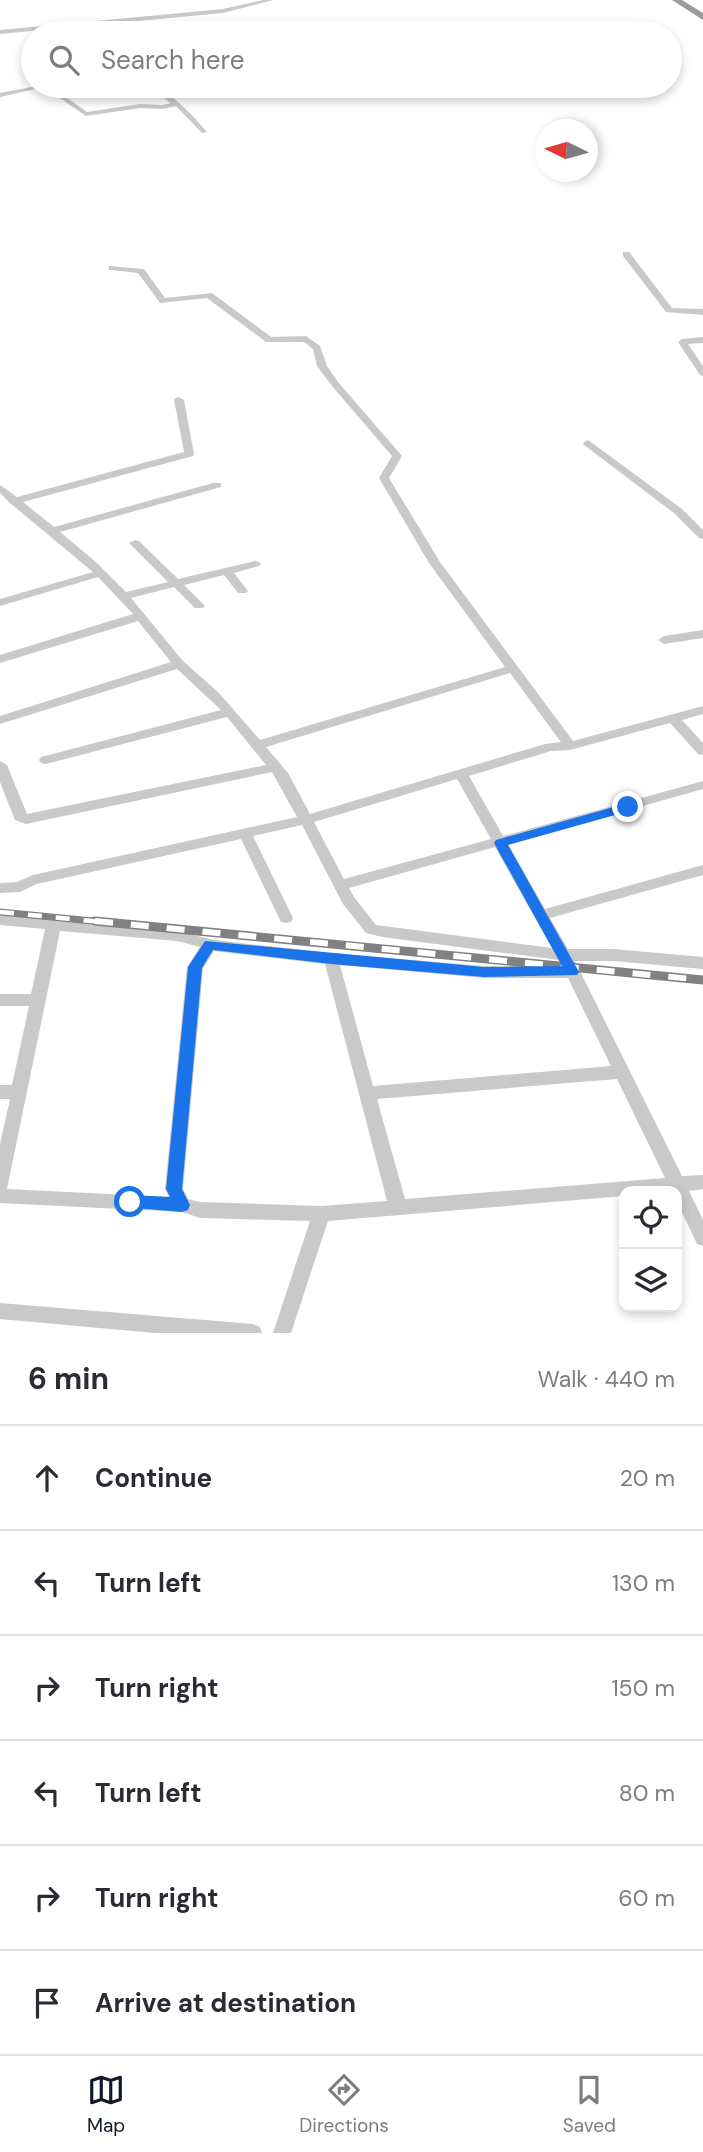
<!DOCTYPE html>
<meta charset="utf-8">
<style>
body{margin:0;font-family:"DM Sans",sans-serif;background:#f2f2f3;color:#2b2b33}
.controls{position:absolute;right:21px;bottom:21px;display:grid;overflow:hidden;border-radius:14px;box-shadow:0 4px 10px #0003}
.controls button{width:63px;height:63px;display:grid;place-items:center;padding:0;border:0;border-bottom:2px solid #e1e1e2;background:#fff;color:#2b2b33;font:35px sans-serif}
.compass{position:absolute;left:535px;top:119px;width:63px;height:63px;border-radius:50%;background:#fff;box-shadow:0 4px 10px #0003;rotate:275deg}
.stop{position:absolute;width:21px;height:21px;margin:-16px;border:5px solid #1a73e8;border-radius:50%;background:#fff}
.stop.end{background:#1a73e8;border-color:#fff;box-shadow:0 2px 7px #0008}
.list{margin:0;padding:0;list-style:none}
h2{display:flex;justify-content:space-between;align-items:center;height:91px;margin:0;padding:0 28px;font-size:30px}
h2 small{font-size:23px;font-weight:400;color:#7c7c81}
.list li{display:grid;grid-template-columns:46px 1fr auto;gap:21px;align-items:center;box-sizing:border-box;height:105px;padding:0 28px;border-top:2px solid #e1e1e2}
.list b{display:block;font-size:26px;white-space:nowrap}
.list em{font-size:23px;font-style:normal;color:#7c7c81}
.icon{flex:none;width:38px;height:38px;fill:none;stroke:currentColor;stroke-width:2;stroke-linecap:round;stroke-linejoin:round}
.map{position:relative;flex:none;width:703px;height:1333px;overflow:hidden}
.search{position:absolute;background:#fff;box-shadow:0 4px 10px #0003;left:21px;right:21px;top:21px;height:77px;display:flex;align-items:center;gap:18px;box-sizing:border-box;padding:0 24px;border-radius:38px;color:#7c7c81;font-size:26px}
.sheet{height:721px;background:#fff}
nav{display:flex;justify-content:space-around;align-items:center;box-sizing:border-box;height:98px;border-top:2px solid #e1e1e2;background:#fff;font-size:19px;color:#7c7c81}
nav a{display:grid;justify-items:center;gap:4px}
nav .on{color:#111827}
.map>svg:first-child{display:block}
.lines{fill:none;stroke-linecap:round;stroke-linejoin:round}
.minor{fill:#c9c9c9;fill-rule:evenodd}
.trunk{fill:#9c9c9c;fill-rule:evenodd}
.rail-far1-casing{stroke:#818181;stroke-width:7}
.rail-casing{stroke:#818181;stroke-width:9}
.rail-far1{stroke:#fff;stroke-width:4.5;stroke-dasharray:14;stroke-linecap:butt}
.rail{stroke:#fff;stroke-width:6;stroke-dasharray:18;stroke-linecap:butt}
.route{fill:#1a73e8}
</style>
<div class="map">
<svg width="703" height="1333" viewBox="0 0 703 1333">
<rect width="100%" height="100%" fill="#fff"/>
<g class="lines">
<path class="minor" d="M 263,0 L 273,0 L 223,13 L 0,34 L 0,30 L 223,9 Z
M 37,86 L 49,86 L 0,97 L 0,93 Z
M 78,86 L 90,86 L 60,93 L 87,112 L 140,104 L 162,105 L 171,103 L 146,86 C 166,85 194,117 207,132 L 202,133 L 176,106 L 162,109 L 140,108 L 86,116 L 51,92 Z
M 623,252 L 629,252 L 672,308 L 703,309 L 703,315 L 666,312 L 623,256 Z
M 109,266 L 144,269 L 165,298 L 212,293 L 271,337 L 306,336 L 320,346 L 327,366 L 338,382 L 402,456 L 389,478 L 440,562 L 573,741 L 703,706 L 703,714 L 682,720 L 703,743 L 703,755 L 698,754 L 670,723 L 570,750 L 551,751 L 469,776 L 503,836 L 703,781 L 703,789 L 508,844 L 545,909 L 703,865 L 703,875 L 550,918 L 568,949 L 613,949 L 703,957 L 703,969 L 613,961 L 575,961 L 682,1176 L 703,1175 L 703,1189 L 689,1191 L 703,1220 L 703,1246 L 697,1244 L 677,1202 L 677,1191 L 624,1191 L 624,1196 L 328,1221 L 291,1333 L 273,1333 L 310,1221 L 200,1218 L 182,1212 L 0,1203 L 0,1144 L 10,1099 L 0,1099 L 0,1085 L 12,1085 L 29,1006 L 0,1006 L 0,994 L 31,994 L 45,929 L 0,925 L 0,915 L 177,931 L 214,940 L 331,953 L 484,966 L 563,966 L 559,960 L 382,937 L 366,933 L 343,904 L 302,825 L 253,836 L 293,918 L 291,922 L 286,923 L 281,922 L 279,918 L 241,839 L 37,884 L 20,892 L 0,893 L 0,883 L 17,882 L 33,875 L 297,817 L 272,772 L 26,824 L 15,820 L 0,782 L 0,761 L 7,765 L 27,814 L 266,765 L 227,717 L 46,764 L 41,763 L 39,760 L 41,757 L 221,710 L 177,669 L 0,724 L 0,716 L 171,662 L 138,621 L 0,663 L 0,655 L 133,614 L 98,577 L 0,606 L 0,599 L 93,572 L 10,503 L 0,493 L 0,485 L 17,497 L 184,452 L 174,400 L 176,398 L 179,397 L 184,400 L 194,454 L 193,456 L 23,502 L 54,527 L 213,483 L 221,483 L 221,487 L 60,532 L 96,562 L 126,592 L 168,582 L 129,543 L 135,540 L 139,541 L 178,579 L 255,561 L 259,562 L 261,564 L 259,566 L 234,573 L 248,591 L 246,593 L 238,593 L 224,575 L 184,585 L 205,606 L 203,608 L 195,608 L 174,587 L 131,598 L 183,661 L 219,693 L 260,740 L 505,667 L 429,563 L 379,478 L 392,456 L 332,386 L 317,366 L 313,349 L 304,342 L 266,342 L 207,298 L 160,303 L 138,273 L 112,270 L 109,270 ZM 510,673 L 561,742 L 545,744 L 310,814 L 288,773 L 266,747 ZM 457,779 L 491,839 L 344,879 L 314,822 ZM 495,847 L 552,948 L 376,925 L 354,897 L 349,888 ZM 60,931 L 177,941 L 200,947 L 187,967 L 165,1189 L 169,1197 L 7,1189 ZM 214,951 L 325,964 L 387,1201 L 321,1206 L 200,1202 L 188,1199 L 183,1189 L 203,968 ZM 340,965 L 484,978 L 568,978 L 611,1066 L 373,1086 ZM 617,1079 L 665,1178 L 405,1199 L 377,1099 Z
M 703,337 L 703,343 L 688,344 L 703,366 L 703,376 L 700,375 L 678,342 L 682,339 Z
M 588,440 L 682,509 L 703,530 L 703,539 L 699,538 L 674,513 L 584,445 L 583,443 Z
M 703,630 L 703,638 L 664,644 L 658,640 L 664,636 Z
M 0,1303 L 253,1324 L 260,1327 L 262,1333 L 155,1333 L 0,1319 Z"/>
<path class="trunk" d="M 672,0 L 682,0 L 703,13 L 703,20 Z"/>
<g class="rail-far1-casing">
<path id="rail-far1" d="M 0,912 L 113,923"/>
</g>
<g class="rail-casing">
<path id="rail" d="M 95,921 L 703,980"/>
</g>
<use href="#rail-far1" class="rail-far1"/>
<use href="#rail" class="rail"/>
</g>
<path class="route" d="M 628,803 L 635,807 L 633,810 L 508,845 L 579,972 L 577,975 L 484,977 L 331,964 L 213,950 L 202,968 L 182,1189 L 190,1205 L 188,1210 L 182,1212 L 124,1207 L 122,1202 L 124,1198 L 130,1195 L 170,1197 L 166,1189 L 188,967 L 205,941 L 484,967 L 562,966 L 494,843 L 496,840 Z"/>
</svg>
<div class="controls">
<button><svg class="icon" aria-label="locate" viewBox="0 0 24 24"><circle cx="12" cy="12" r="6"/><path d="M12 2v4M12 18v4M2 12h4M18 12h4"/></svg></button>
<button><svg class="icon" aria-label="layers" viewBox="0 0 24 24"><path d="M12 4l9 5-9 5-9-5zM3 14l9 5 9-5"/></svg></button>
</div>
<svg class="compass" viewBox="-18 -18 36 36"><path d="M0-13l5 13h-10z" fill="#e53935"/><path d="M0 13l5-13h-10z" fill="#7c7c81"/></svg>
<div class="stop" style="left:130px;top:1202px"></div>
<div class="stop end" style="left:628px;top:807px"></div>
<div class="search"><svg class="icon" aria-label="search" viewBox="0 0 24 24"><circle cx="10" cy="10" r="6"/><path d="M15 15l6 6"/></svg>Search here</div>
</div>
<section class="sheet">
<h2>6 min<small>Walk · 440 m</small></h2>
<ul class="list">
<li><svg class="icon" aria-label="ahead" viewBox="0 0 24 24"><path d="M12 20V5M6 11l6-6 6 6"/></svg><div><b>Continue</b></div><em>20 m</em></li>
<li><svg class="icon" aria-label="left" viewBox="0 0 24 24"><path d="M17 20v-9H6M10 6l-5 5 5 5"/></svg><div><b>Turn left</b></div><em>130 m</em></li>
<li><svg class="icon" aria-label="right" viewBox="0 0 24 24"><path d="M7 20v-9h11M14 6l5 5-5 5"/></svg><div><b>Turn right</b></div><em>150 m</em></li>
<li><svg class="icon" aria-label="left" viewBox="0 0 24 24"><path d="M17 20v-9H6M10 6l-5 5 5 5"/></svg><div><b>Turn left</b></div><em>80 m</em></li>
<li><svg class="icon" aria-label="right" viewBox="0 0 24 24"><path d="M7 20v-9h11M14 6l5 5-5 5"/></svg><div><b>Turn right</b></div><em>60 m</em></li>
<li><svg class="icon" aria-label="arrive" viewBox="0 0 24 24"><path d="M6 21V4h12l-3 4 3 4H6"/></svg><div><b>Arrive at destination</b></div></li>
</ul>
</section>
<nav>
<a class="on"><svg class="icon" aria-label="map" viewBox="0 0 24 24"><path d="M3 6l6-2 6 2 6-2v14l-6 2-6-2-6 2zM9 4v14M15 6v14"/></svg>Map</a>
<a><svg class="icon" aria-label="directions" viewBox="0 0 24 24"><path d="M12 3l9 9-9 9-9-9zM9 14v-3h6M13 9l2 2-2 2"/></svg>Directions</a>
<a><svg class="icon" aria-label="saved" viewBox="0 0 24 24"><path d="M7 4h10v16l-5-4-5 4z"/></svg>Saved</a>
</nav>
